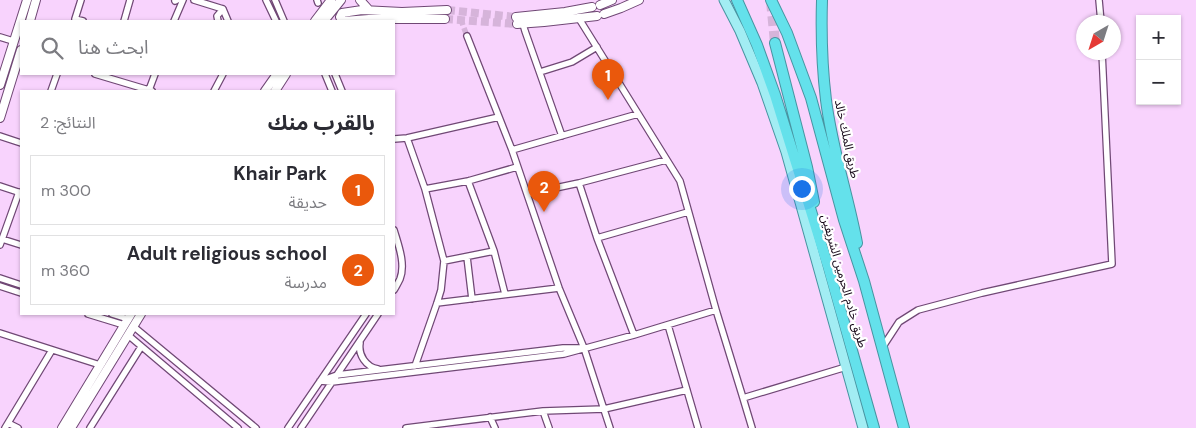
<!DOCTYPE html>
<html lang="ar">
<meta charset="utf-8">
<style>
body{margin:0;font-family:"DM Sans","Noto Sans Arabic",sans-serif;background:#f2f2f3;color:#2b2b33;direction:rtl}
.controls{position:absolute;right:15px;top:15px;display:grid;overflow:hidden;border-radius:0px;box-shadow:0 1px 4px #0004}
.controls button{width:45px;height:45px;display:grid;place-items:center;padding:0;border:0;border-bottom:1px solid #e1e1e2;background:#fff;color:#2b2b33;font:25px sans-serif}
.compass{position:absolute;left:1076px;top:15px;width:45px;height:45px;border-radius:50%;background:#fff;box-shadow:0 1px 4px #0004;rotate:219deg}
.you{position:absolute;left:801px;top:188px;width:18px;height:18px;margin:-12px;border:4px solid #fff;border-radius:50%;background:#1a73e8;box-shadow:0 0 0 8px #1a73e833}
.badge{display:grid;place-items:center;width:32px;height:32px;border-radius:50%;background:#ea580c;color:#fff;font-size:16px;font-weight:700}
.pin{position:absolute;translate:-50% -41px;filter:drop-shadow(0 1px 2px #0008)}
.pin::after{content:'';position:absolute;top:26px;width:18px;height:15px;background:inherit;clip-path:polygon(0 0,100% 0,50% 100%)}
.list{margin:0;padding:0;list-style:none}
h2{display:flex;justify-content:space-between;align-items:center;height:65px;margin:0;padding:0 20px;font-size:21px}
h2 small{font-size:16px;font-weight:400;color:#7c7c81}
.list li{display:grid;grid-template-columns:32px 1fr auto;gap:15px;align-items:center;box-sizing:border-box;height:70px;margin:0 10px 10px;padding:0 10px;border:1px solid #e1e1e2;border-radius:0px}
.list b{display:block;font-size:19px;white-space:nowrap}
.list p{margin:0;font-size:16px;white-space:nowrap;color:#7c7c81}
.list em{font-size:16px;font-style:normal;color:#7c7c81}
.icon{flex:none;width:28px;height:28px;fill:none;stroke:currentColor;stroke-width:2;stroke-linecap:round;stroke-linejoin:round}
.map{position:relative;flex:none;width:1196px;height:428px;overflow:hidden;direction:ltr}
.search{position:absolute;background:#fff;box-shadow:0 1px 4px #0004;left:20px;top:20px;width:375px;height:55px;display:flex;align-items:center;gap:12px;box-sizing:border-box;padding:0 18px;border-radius:0px;color:#7c7c81;font-size:19px}
.panel{position:absolute;background:#fff;box-shadow:0 1px 4px #0004;left:20px;top:90px;width:375px;height:225px;border-radius:0px;direction:rtl}
.map>svg:first-child{display:block}
.lines{fill:none;stroke-linecap:round;stroke-linejoin:round}
.street-tunnel{stroke:#d6b4da;stroke-width:5.5;stroke-dasharray:5.5 3;stroke-linecap:butt}
.secondary-tunnel{stroke:#d6b4da;stroke-width:8;stroke-dasharray:8 4;stroke-linecap:butt}
.highway-tunnel{stroke:#d6b4da;stroke-width:10;stroke-dasharray:10 5;stroke-linecap:butt}
.street-casing{stroke:#704875;stroke-width:8}
.secondary-casing{stroke:#704875;stroke-width:10}
.primary-casing{stroke:#4894a1;stroke-width:11}
.highway-casing{stroke:#4894a1;stroke-width:12}
.street{stroke:#fff;stroke-width:5.5}
.secondary{stroke:#fff;stroke-width:8}
.primary{stroke:#a2edf3;stroke-width:9}
.highway{stroke:#64e1eb;stroke-width:10}
.labels{text-anchor:middle;stroke-width:4.5;stroke-linejoin:round;paint-order:stroke}
.street-label{font-size:12px;fill:#150617;stroke:#fff}
</style>
<div class="map">
<svg width="1196" height="428" viewBox="0 0 1196 428">
<rect width="100%" height="100%" fill="#f8d3fd"/>
<g class="lines">
<path class="street-tunnel" d="M 461,20 L 467,36"/>
<path class="secondary-tunnel" d="M 447,10 L 516,17
M 445,19 L 517,24"/>
<path class="highway-tunnel" d="M 771,1 L 775,43"/>
<g class="street-casing">
<path id="street" d="M 81,0 L 75,19 L 83,21
M 194,0 L 223,9 L 228,21
M 266,0 L 276,21
M 275,0 L 284,21
M 317,0 L 318,3
M 1099,0 L 1101,22
M 175,1 L 177,0
M 578,17 L 680,181 L 716,310
M 124,21 L 130,0
M 174,21 L 183,0
M 218,21 L 217,16 L 223,9
M 523,24 L 525,31 L 562,136
M 467,36 L 512,150 L 559,288 L 584,348 L 610,428
M 0,37 L 13,41
M 540,72 L 572,62 L 597,47
M 95,74 L 152,91
M 325,74 L 332,91
M 335,74 L 342,91
M 149,90 L 155,74
M 51,91 L 57,74
M 214,91 L 223,74
M 0,136 L 21,143
M 407,138 L 425,189 L 444,261 L 441,290 L 437,303 L 415,366
M 394,139 L 407,138 L 499,117
M 512,150 L 638,114
M 468,181 L 494,251 L 505,294
M 579,183 L 597,238 L 634,335
M 0,186 L 21,193
M 425,189 L 468,181 L 517,167
M 527,194 L 579,183 L 666,160
M 394,230 C 398,244 406,264 400,279 C 398,283 396,287 394,290
M 597,238 L 688,212
M 2,239 L 21,245
M 0,245 L 19,192
M 467,257 L 472,299
M 444,261 L 494,251
M 0,278 L 21,285
M 0,286 L 21,293
M 437,303 L 559,288
M 88,314 L 124,325
M 112,314 L 128,319
M 668,325 L 698,428
M 133,326 L 256,428
M 0,333 L 100,365
M 128,335 L 238,428
M 360,343 C 358,355 366,367 378,369
M 584,348 L 563,348 L 337,375 L 320,381 L 332,382 L 564,354 L 634,335 L 716,310 L 743,398 L 846,367
M 882,348 L 899,322 L 918,310 L 982,293 L 1112,264 L 1102,52
M 743,398 L 752,428
M 543,411 L 549,428
M 490,417 L 495,428
M 8,423 L 18,428
M 5,428 L 52,350
M 90,428 L 141,347
M 288,428 L 366,314
M 301,428 L 378,314
M 406,428 L 543,411 L 604,409 L 687,390"/>
</g>
<g class="secondary-casing">
<path id="secondary" d="M 360,0 L 369,10
M 600,5 L 612,0
M 604,14 L 621,8 L 639,0
M 516,17 L 565,12 L 592,7
M 445,19 L 369,19 L 344,21 L 342,20 L 340,17 L 342,13 L 362,10 L 402,12 L 447,10
M 30,21 L 36,0
M 315,21 L 331,0
M 324,21 L 341,0
M 517,24 L 544,22 L 597,16
M 0,85 L 27,0
M 265,91 L 277,74
M 275,91 L 286,74
M 0,118 L 21,50
M 62,428 L 131,314
M 71,428 L 141,314"/>
</g>
<g class="primary-casing">
<path id="primary" d="M 724,0 L 740,31 L 762,83 L 786,152 L 863,428"/>
</g>
<g class="highway-casing">
<path id="highway" d="M 737,0 L 757,45 L 775,95 L 828,266 L 874,428
M 771,0 L 787,33 L 811,98 L 844,220 L 864,281 L 904,428
M 822,0 C 821,33 822,67 826,100 C 832,149 848,195 857,243
M 775,43 L 807,167 L 814,202"/>
</g>
<use href="#street" class="street"/>
<use href="#secondary" class="secondary"/>
<use href="#primary" class="primary"/>
<use href="#highway" class="highway"/>
</g>
<g class="labels">
<g class="street-label">
<text transform="translate(847 139) rotate(78)" y="4">طريق الملك خالد</text>
<text transform="translate(844 281) rotate(74)" y="4">طريق خادم الحرمين الشريفين</text>
</g>
</g>
</svg>
<div class="controls">
<button>+</button>
<button>−</button>
</div>
<svg class="compass" viewBox="-18 -18 36 36"><path d="M0-13l5 13h-10z" fill="#e53935"/><path d="M0 13l5-13h-10z" fill="#7c7c81"/></svg>
<div class="you"></div>
<div class="pin badge" style="left:608px;top:100px">1</div>
<div class="pin badge" style="left:544px;top:212px">2</div>
<div class="search"><svg class="icon" aria-label="search" viewBox="0 0 24 24"><circle cx="10" cy="10" r="6"/><path d="M15 15l6 6"/></svg>ابحث هنا</div>
<section class="panel">
<h2>بالقرب منك<small>النتائج: 2</small></h2>
<ul class="list">
<li><span class="badge">1</span><div><b>Khair Park</b><p>حديقة</p></div><em>300 m</em></li>
<li><span class="badge">2</span><div><b>Adult religious school</b><p>مدرسة</p></div><em>360 m</em></li>
</ul>
</section>
</div>
